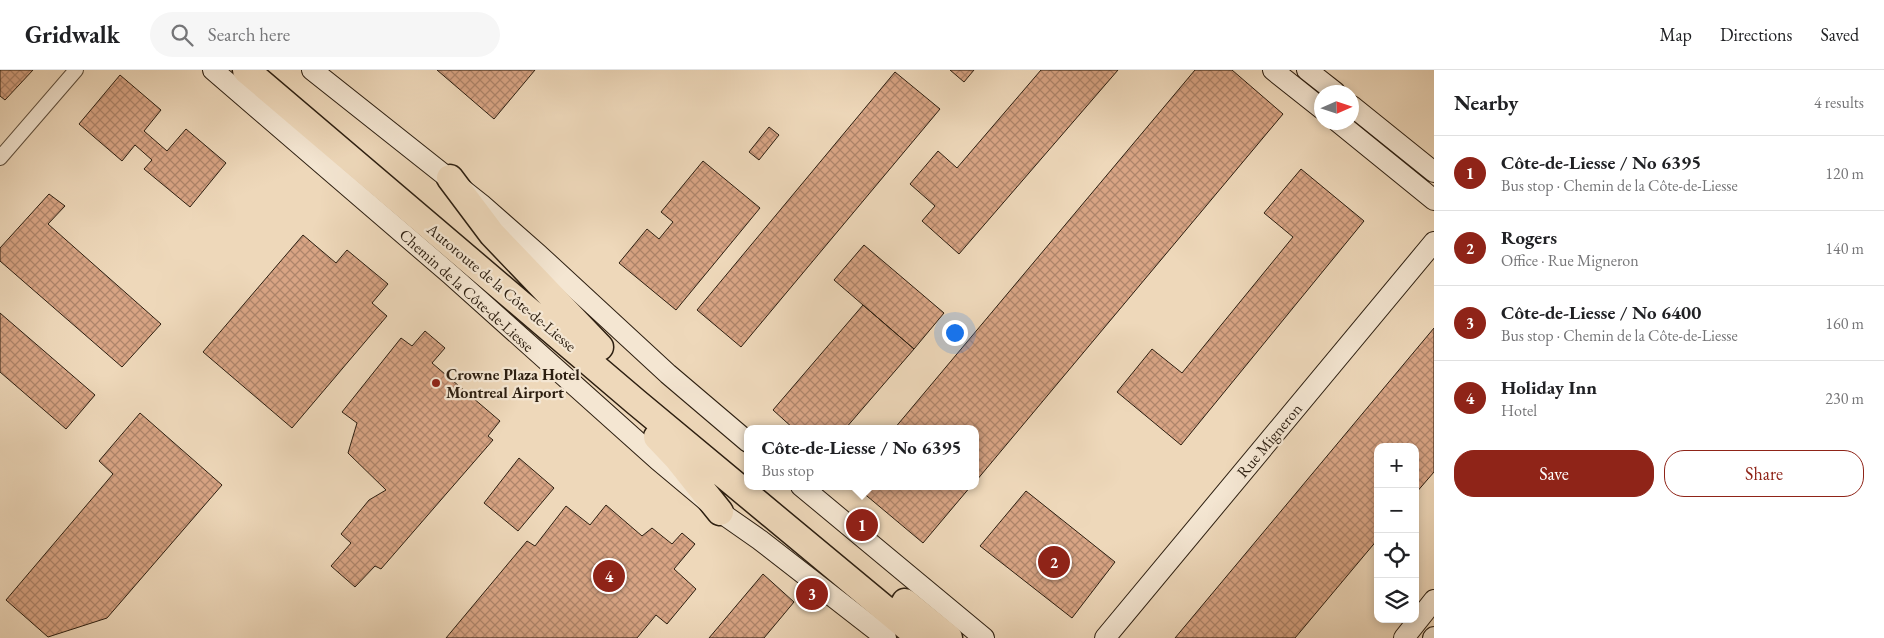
<!DOCTYPE html>
<meta charset="utf-8">
<style>
body{margin:0;font-family:"EB Garamond",serif;background:#f6f6f6;color:#202124}
.controls{position:absolute;right:15px;bottom:15px;display:grid;overflow:hidden;border-radius:10px;box-shadow:0 2px 8px #0003}
.controls button{width:45px;height:45px;display:grid;place-items:center;padding:0;border:0;border-bottom:1px solid #e0e0e0;background:#fff;color:#202124;font:25px sans-serif}
.compass{position:absolute;left:1314px;top:15px;width:45px;height:45px;border-radius:50%;background:#fff;box-shadow:0 2px 8px #0003;rotate:87deg}
.you{position:absolute;left:954px;top:262px;width:18px;height:18px;margin:-12px;border:4px solid #fff;border-radius:50%;background:#1a73e8;box-shadow:0 0 0 8px #1a73e833}
.badge{display:grid;place-items:center;width:32px;height:32px;border-radius:50%;background:#8f2418;color:#fff;font-size:16px;font-weight:700}
.pin{position:absolute;translate:-50% -50%;border:2px solid #fff;box-shadow:0 1px 5px #0006}
.popup{position:absolute;left:744px;top:355px;width:235px;height:65px;box-sizing:border-box;display:grid;place-content:center;border-radius:10px;background:#fff;filter:drop-shadow(0 1px 4px #0005);font-size:16px;white-space:nowrap;color:#757577}
.popup b{font-size:19px;color:#202124}
.popup::after{content:'';position:absolute;left:50%;top:100%;margin-left:-10px;border:10px solid transparent;border-top-color:#fff}
.list{margin:0;padding:0;list-style:none}
h2{display:flex;justify-content:space-between;align-items:center;height:65px;margin:0;padding:0 20px;font-size:21px}
h2 small{font-size:16px;font-weight:400;color:#757577}
.list li{display:grid;grid-template-columns:32px 1fr auto;gap:15px;align-items:center;box-sizing:border-box;height:75px;padding:0 20px;border-top:1px solid #e0e0e0}
.list b{display:block;font-size:19px;white-space:nowrap}
.list p{margin:0;font-size:16px;white-space:nowrap;color:#757577}
.list em{font-size:16px;font-style:normal;color:#757577}
.actions{display:flex;gap:10px;padding:15px 20px}
.actions a{flex:1;padding:11px 0;border:1px solid #8f2418;border-radius:20px;text-align:center;font-size:18px;color:#8f2418}
.actions .main{background:#8f2418;color:#fff}
.icon{flex:none;width:28px;height:28px;fill:none;stroke:currentColor;stroke-width:2;stroke-linecap:round;stroke-linejoin:round}
.map{position:relative;flex:none;width:1434px;height:568px;overflow:hidden}
header{display:flex;align-items:center;gap:30px;box-sizing:border-box;height:70px;padding:0 25px;background:#fff;border-bottom:1px solid #e0e0e0}
header strong{font-size:24px}
nav{display:flex;gap:28px;margin-inline-start:auto;font-size:18px}
.search{width:350px;height:45px;background:#f6f6f6;display:flex;align-items:center;gap:12px;box-sizing:border-box;padding:0 18px;border-radius:28px;color:#757577;font-size:19px}
main{display:flex}
aside{flex:1;background:#fff}
.map>svg:first-child{display:block}
.building{fill:url(#building-cross-hatch);stroke:#2c1e10}
.lines{fill:none;stroke-linecap:round;stroke-linejoin:round}
.street-casing{stroke:#5c4c3a;stroke-width:16}
.secondary-casing{stroke:#2c1e10;stroke-width:22}
.highway-casing{stroke:#2c1e10;stroke-width:29}
.street{stroke:#f4e6d2;stroke-width:14}
.secondary{stroke:#f4e6d2;stroke-width:20}
.highway{stroke:#eed8ba;stroke-width:26}
.poi-dot{fill:#8f2418;stroke:#f4e6d2;stroke-width:2}
.labels{text-anchor:middle;stroke-width:4.5;stroke-linejoin:round;paint-order:stroke}
.street-label{font-size:16px;fill:#2c1e10;stroke:#f4e6d2}
.poi-label{font-size:16px;font-weight:bold;fill:#2c1e10;stroke:#f4e6d2;text-anchor:start}
</style>
<header>
<strong>Gridwalk</strong>
<div class="search"><svg class="icon" aria-label="search" viewBox="0 0 24 24"><circle cx="10" cy="10" r="6"/><path d="M15 15l6 6"/></svg>Search here</div>
<nav><a>Map</a><a>Directions</a><a>Saved</a></nav>
</header>
<main>
<div class="map">
<svg width="1434" height="568" viewBox="0 0 1434 568">
<defs>
<pattern id="building-cross-hatch" width="8" height="8" patternUnits="userSpaceOnUse" patternTransform="scale(1.25)"><rect width="8" height="8" fill="#d8a484"/><path d="M0 0l8 8M0 8l8-8" fill="none" stroke="#af856b"/></pattern>
</defs>
<rect width="100%" height="100%" fill="#eed8ba"/>
<filter id="stains"><feTurbulence type="fractalNoise" baseFrequency=".004" numOctaves="4"/><feColorMatrix values="0 0 0 0 .2 0 0 0 0 .09 0 0 0 0 .02 0 0 0 .5 -.17"/></filter>
<radialGradient id="worn" r=".72"><stop offset=".6" stop-color="#630" stop-opacity="0"/><stop offset="1" stop-color="#630" stop-opacity=".3"/></radialGradient>
<path class="building" d="M 0,0 L 33,0 L 5,30 L 0,26 Z
M 437,0 L 535,0 L 494,49 Z
M 950,0 L 974,0 L 964,12 Z
M 1041,0 L 1118,0 L 959,184 L 922,151 L 935,136 L 910,114 L 938,81 L 957,98 Z
M 1195,0 L 1232,0 L 1283,44 L 976,411 L 976,359 L 894,359 Z
M 895,2 L 940,39 L 741,277 L 697,240 Z
M 120,5 L 161,40 L 144,61 L 167,81 L 186,59 L 226,93 L 190,137 L 144,99 L 152,90 L 135,75 L 122,91 L 79,54 Z
M 769,57 L 779,65 L 759,90 L 749,82 Z
M 703,91 L 760,138 L 676,240 L 619,193 L 647,159 L 659,169 L 673,152 L 661,142 Z
M 1301,99 L 1364,151 L 1181,375 L 1117,322 L 1152,279 L 1182,303 L 1293,167 L 1264,143 Z
M 49,124 L 65,136 L 48,154 L 161,254 L 122,297 L 0,191 L 0,178 Z
M 303,165 L 336,193 L 347,180 L 388,214 L 372,233 L 387,246 L 292,358 L 203,282 Z
M 864,175 L 944,243 L 914,279 L 834,210 Z
M 863,235 L 914,279 L 845,359 L 794,359 L 773,340 Z
M 0,243 L 95,325 L 66,359 L 0,302 Z
M 1434,258 L 1434,402 L 1415,424 L 1415,377 L 1378,377 L 1378,469 L 1295,568 L 1175,568 Z
M 425,261 L 445,278 L 432,293 L 500,351 L 488,366 L 493,370 L 381,499 L 375,496 L 355,517 L 331,496 L 351,473 L 341,464 L 369,430 L 386,420 L 348,383 L 357,353 L 342,342 L 401,268 L 412,276 Z
M 140,343 L 222,415 L 107,548 L 48,567 L 6,530 L 113,404 L 99,391 Z
M 519,388 L 554,418 L 518,461 L 484,433 Z
M 855,416 L 971,416 L 923,473 Z
M 1026,421 L 1115,492 L 1072,548 L 980,476 Z
M 606,435 L 642,466 L 652,458 L 672,474 L 682,463 L 695,474 L 674,499 L 696,519 L 667,554 L 656,545 L 637,568 L 446,568 L 527,471 L 535,476 L 566,436 L 590,455 Z
M 763,504 L 794,532 L 764,568 L 709,568 Z"/>
<g class="lines">
<g class="street-casing">
<path id="street" d="M 0,88 L 76,0"/>
</g>
<g class="secondary-casing">
<path id="secondary" d="M 213,0 L 450,204 L 658,390 L 720,442 L 760,470 L 886,568
M 312,0 L 481,134 L 539,185 L 668,304 L 748,372
M 1273,0 L 1322,39
M 1307,0 L 1335,22
M 1352,36 L 1434,102
M 1338,52 L 1434,130
M 801,416 L 984,568
M 1105,568 L 1434,172
M 1404,568 L 1434,530
M 1433,568 L 1434,567"/>
</g>
<g class="highway-casing">
<path id="highway" d="M 246,0 L 636,332 L 920,568
M 450,108 L 492,164 L 600,277
M 657,367 L 676,387 L 720,442
M 905,532 L 949,568"/>
</g>
<use href="#street" class="street"/>
<use href="#secondary" class="secondary"/>
<use href="#highway" class="highway"/>
</g>
<circle class="poi-dot" cx="436" cy="313" r="5"/>
<g class="labels">
<g class="street-label">
<text transform="translate(502 217) rotate(40)" y="6">Autoroute de la Côte-de-Liesse</text>
<text transform="translate(467 220) rotate(42)" y="6">Chemin de la Côte-de-Liesse</text>
<text transform="translate(1269 370) rotate(-50)" y="6">Rue Migneron</text>
</g>
<g class="poi-label">
<text x="446" y="310">Crowne Plaza Hotel<tspan x="446" dy="18">Montreal Airport</tspan></text>
</g>
</g>
<rect width="100%" height="100%" filter="url(#stains)"/>
<rect width="100%" height="100%" fill="url(#worn)"/>
</svg>
<div class="controls">
<button>+</button>
<button>−</button>
<button><svg class="icon" aria-label="locate" viewBox="0 0 24 24"><circle cx="12" cy="12" r="6"/><path d="M12 2v4M12 18v4M2 12h4M18 12h4"/></svg></button>
<button><svg class="icon" aria-label="layers" viewBox="0 0 24 24"><path d="M12 4l9 5-9 5-9-5zM3 14l9 5 9-5"/></svg></button>
</div>
<svg class="compass" viewBox="-18 -18 36 36"><path d="M0-13l5 13h-10z" fill="#e53935"/><path d="M0 13l5-13h-10z" fill="#757577"/></svg>
<div class="you"></div>
<div class="pin badge" style="left:862px;top:455px">1</div>
<div class="popup"><b>Côte-de-Liesse / No 6395</b>Bus stop</div>
<div class="pin badge" style="left:1054px;top:492px">2</div>
<div class="pin badge" style="left:812px;top:524px">3</div>
<div class="pin badge" style="left:609px;top:506px">4</div>
</div>
<aside>
<h2>Nearby<small>4 results</small></h2>
<ul class="list">
<li><span class="badge">1</span><div><b>Côte-de-Liesse / No 6395</b><p>Bus stop · Chemin de la Côte-de-Liesse</p></div><em>120 m</em></li>
<li><span class="badge">2</span><div><b>Rogers</b><p>Office · Rue Migneron</p></div><em>140 m</em></li>
<li><span class="badge">3</span><div><b>Côte-de-Liesse / No 6400</b><p>Bus stop · Chemin de la Côte-de-Liesse</p></div><em>160 m</em></li>
<li><span class="badge">4</span><div><b>Holiday Inn</b><p>Hotel</p></div><em>230 m</em></li>
</ul>
<div class="actions"><a class="main">Save</a><a>Share</a></div>
</aside>
</main>
